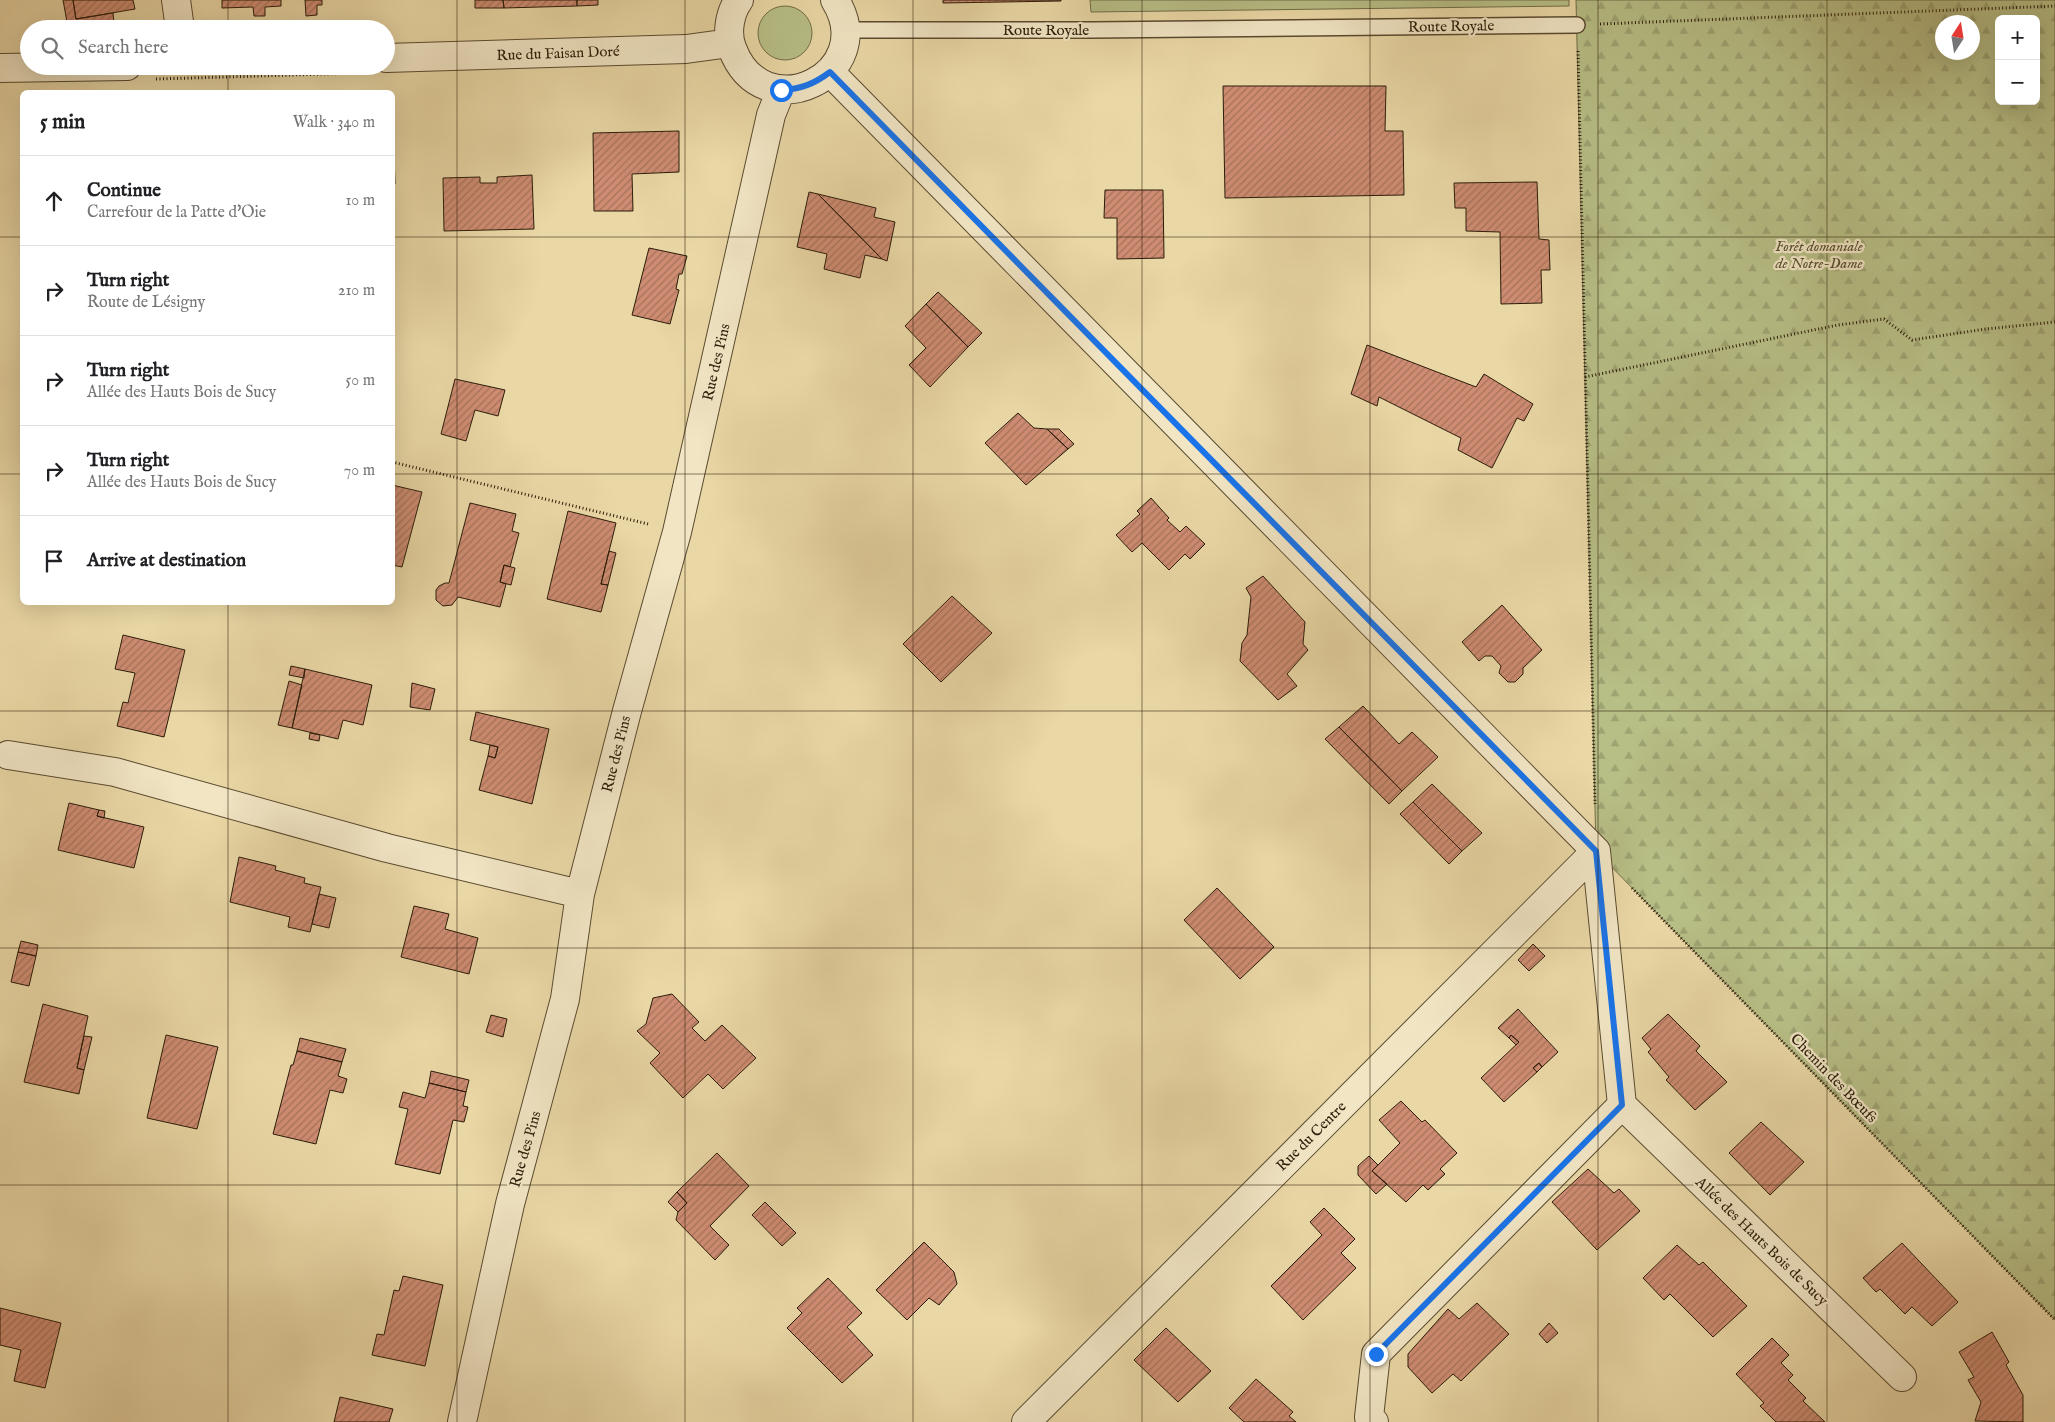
<!DOCTYPE html>
<meta charset="utf-8">
<style>
body{margin:0;font-family:"IM FELL English",serif;background:#f2f2f2;color:#202124}
.controls{position:absolute;right:15px;top:15px;display:grid;overflow:hidden;border-radius:8px;box-shadow:0 5px 20px #0002}
.controls button{width:45px;height:45px;display:grid;place-items:center;padding:0;border:0;border-bottom:1px solid #e0e0e0;background:#fff;color:#202124;font:25px sans-serif}
.compass{position:absolute;left:1935px;top:15px;width:45px;height:45px;border-radius:50%;background:#fff;box-shadow:0 5px 20px #0002;rotate:12deg}
.stop{position:absolute;width:15px;height:15px;margin:-11px;border:4px solid #1a73e8;border-radius:50%;background:#fff}
.stop.end{background:#1a73e8;border-color:#fff;box-shadow:0 1px 5px #0008}
.list{margin:0;padding:0;list-style:none}
h2{display:flex;justify-content:space-between;align-items:center;height:65px;margin:0;padding:0 20px;font-size:21px}
h2 small{font-size:16px;font-weight:400;color:#757577}
.list li{display:grid;grid-template-columns:32px 1fr auto;gap:15px;align-items:center;box-sizing:border-box;height:90px;padding:0 20px;border-top:1px solid #e0e0e0}
.list b{display:block;font-size:19px;white-space:nowrap}
.list p{margin:0;font-size:16px;white-space:nowrap;color:#757577}
.list em{font-size:16px;font-style:normal;color:#757577}
.icon{flex:none;width:28px;height:28px;fill:none;stroke:currentColor;stroke-width:2;stroke-linecap:round;stroke-linejoin:round}
.map{position:relative;flex:none;width:2055px;height:1422px;overflow:hidden}
.search{position:absolute;background:#fff;box-shadow:0 5px 20px #0002;left:20px;top:20px;width:375px;height:55px;display:flex;align-items:center;gap:12px;box-sizing:border-box;padding:0 18px;border-radius:28px;color:#757577;font-size:19px}
.panel{position:absolute;background:#fff;box-shadow:0 5px 20px #0002;left:20px;top:90px;width:375px;height:515px;border-radius:8px}
.map>svg:first-child{display:block}
.green{fill:#b7be86;stroke:#716d48}
.forest{fill:url(#forest-firs);stroke:#716d48;fill-rule:evenodd}
.building{fill:url(#building-hatch);stroke:#2b1c09}
.lines{fill:none;stroke-linecap:round;stroke-linejoin:round}
.service-casing{stroke:#5a4b30;stroke-width:18}
.minor-casing{stroke:#5a4b30;stroke-width:30}
.path{stroke:#2b1c09;stroke-width:3;stroke-dasharray:1 2.5;stroke-linecap:butt}
.service{stroke:#f1e5c4;stroke-width:15}
.minor{stroke:#f1e5c4;stroke-width:28}
.route{stroke:#1a73e8;stroke-width:6}
.grid{fill:none;stroke:#2b1c09;stroke-width:1;stroke-opacity:0.55}
.labels{text-anchor:middle;stroke-width:4.5;stroke-linejoin:round;paint-order:stroke}
.street-label{font-size:15px;fill:#2b1c09;stroke:#f1e5c4}
.park-label{font-size:15px;font-style:italic;fill:#554d2e;stroke:#f1e5c4}
</style>
<div class="map">
<svg width="2055" height="1422" viewBox="0 0 2055 1422">
<defs>
<pattern id="forest-firs" width="22" height="20" patternUnits="userSpaceOnUse" patternTransform="scale(1.25)"><rect width="22" height="20" fill="#b7be86"/><path d="M5 1l3.5 6h-7zM16 11l3.5 6h-7z" fill="#9ea372"/></pattern>
<pattern id="building-hatch" width="6" height="6" patternUnits="userSpaceOnUse" patternTransform="scale(1.25)"><rect width="6" height="6" fill="#ce8c72"/><path d="M-1 1l2-2M0 6l6-6M5 7l2-2" fill="none" stroke="#a7725c"/></pattern>
</defs>
<rect width="100%" height="100%" fill="#e9d7a5"/>
<filter id="stains"><feTurbulence type="fractalNoise" baseFrequency=".004" numOctaves="4"/><feColorMatrix values="0 0 0 0 .2 0 0 0 0 .09 0 0 0 0 .02 0 0 0 .5 -.17"/></filter>
<radialGradient id="worn" r=".72"><stop offset=".6" stop-color="#630" stop-opacity="0"/><stop offset="1" stop-color="#630" stop-opacity=".3"/></radialGradient>
<path class="green" d="M 1090,0 L 1569,0 L 1569,6 L 1091,12 Z
M758 33a27 27 0 1 1 54 0a27 27 0 1 1-54 0Z"/>
<path class="forest" d="M 1576,0 L 2055,0 L 2055,1320 L 1596,851 ZM 1999,19 L 2036,19 L 2036,101 L 1999,101 ZM 1942,22 L 1972,22 L 1972,52 L 1942,52 Z"/>
<path class="building" d="M 63,0 L 73,0 L 76,19 L 113,13 L 114,23 L 67,22 Z
M 73,0 L 133,0 L 135,9 L 76,19 Z
M 222,0 L 281,0 L 281,6 L 265,7 L 265,16 L 254,16 L 253,7 L 222,8 Z
M 305,0 L 322,0 L 322,5 L 317,5 L 317,15 L 306,16 Z
M 475,0 L 503,0 L 504,8 L 475,8 Z
M 503,0 L 577,0 L 577,6 L 504,8 Z
M 577,0 L 598,0 L 598,5 L 577,6 Z
M 943,0 L 1061,0 L 1061,1 L 943,3 Z
M 1223,86 L 1386,86 L 1385,131 L 1403,131 L 1404,195 L 1225,198 Z
M 679,131 L 679,172 L 632,174 L 633,211 L 594,211 L 593,133 Z
M 392,152 L 394,152 L 395,184 L 392,184 Z
M 532,175 L 534,229 L 444,231 L 443,178 L 480,177 L 480,183 L 497,183 L 497,177 Z
M 1537,182 L 1539,239 L 1549,240 L 1550,270 L 1541,270 L 1542,303 L 1501,304 L 1500,232 L 1466,231 L 1466,208 L 1455,208 L 1454,183 Z
M 1105,190 L 1163,190 L 1164,258 L 1117,259 L 1117,218 L 1104,218 Z
M 809,192 L 818,194 L 882,259 L 865,255 L 860,278 L 824,269 L 827,254 L 797,247 Z
M 818,194 L 876,208 L 874,217 L 895,222 L 887,261 L 882,259 Z
M 649,248 L 687,256 L 682,274 L 679,274 L 676,289 L 679,290 L 670,324 L 632,315 Z
M 938,292 L 982,333 L 968,347 L 926,304 Z
M 926,304 L 968,347 L 930,387 L 909,365 L 926,348 L 905,326 Z
M 1367,345 L 1476,387 L 1484,374 L 1533,404 L 1524,421 L 1517,418 L 1492,468 L 1458,450 L 1461,438 L 1379,397 L 1377,406 L 1351,394 Z
M 455,379 L 505,390 L 498,416 L 475,410 L 466,441 L 441,434 Z
M 1018,413 L 1034,428 L 1047,429 L 1068,449 L 1026,485 L 985,443 Z
M 1047,429 L 1059,429 L 1074,444 L 1068,449 Z
M 392,485 L 422,492 L 402,567 L 392,565 Z
M 1151,498 L 1169,518 L 1167,520 L 1180,532 L 1186,526 L 1205,544 L 1190,559 L 1185,554 L 1169,570 L 1142,543 L 1132,552 L 1116,535 L 1140,514 L 1137,511 Z
M 470,503 L 516,514 L 512,531 L 519,533 L 510,567 L 504,565 L 500,582 L 506,584 L 500,607 L 458,597 L 452,605 L 443,606 L 436,600 L 436,590 L 439,586 L 445,583 L 449,583 Z
M 568,511 L 616,523 L 601,584 L 608,585 L 601,612 L 547,599 Z
M 609,551 L 616,553 L 608,585 L 601,584 Z
M 504,565 L 515,568 L 511,585 L 500,582 Z
M 1263,576 L 1305,622 L 1303,644 L 1308,650 L 1287,674 L 1297,686 L 1278,700 L 1240,661 L 1242,643 L 1247,635 L 1251,597 L 1246,588 Z
M 952,596 L 992,633 L 941,682 L 903,644 Z
M 1502,605 L 1542,650 L 1523,668 L 1523,674 L 1515,682 L 1508,682 L 1499,673 L 1501,666 L 1492,656 L 1485,656 L 1479,661 L 1462,642 Z
M 123,635 L 185,650 L 164,737 L 117,726 L 123,702 L 128,703 L 135,673 L 115,669 Z
M 291,666 L 305,669 L 304,678 L 289,675 Z
M 305,669 L 372,685 L 363,725 L 343,720 L 338,739 L 292,728 Z
M 289,681 L 302,685 L 292,728 L 278,725 Z
M 412,683 L 435,689 L 430,710 L 410,707 Z
M 1363,706 L 1399,744 L 1412,732 L 1438,757 L 1402,791 L 1339,727 Z
M 476,712 L 549,729 L 532,804 L 479,790 L 488,756 L 495,758 L 498,747 L 470,740 Z
M 1339,727 L 1402,791 L 1389,804 L 1325,739 Z
M 310,733 L 320,735 L 319,741 L 309,739 Z
M 490,745 L 498,747 L 495,758 L 488,756 Z
M 1432,784 L 1482,833 L 1462,851 L 1413,802 Z
M 1413,802 L 1462,851 L 1449,864 L 1400,814 Z
M 69,803 L 99,810 L 97,816 L 144,827 L 134,868 L 58,850 Z
M 99,810 L 105,811 L 104,818 L 97,816 Z
M 239,857 L 276,866 L 275,870 L 305,878 L 304,883 L 321,887 L 310,932 L 288,927 L 290,917 L 230,902 Z
M 1217,888 L 1274,947 L 1240,979 L 1184,920 Z
M 319,894 L 336,898 L 329,928 L 312,924 Z
M 414,906 L 449,914 L 445,929 L 478,938 L 469,974 L 401,957 Z
M 21,941 L 38,945 L 36,956 L 18,952 Z
M 1533,944 L 1545,956 L 1529,971 L 1518,960 Z
M 18,952 L 36,956 L 29,986 L 11,982 Z
M 672,994 L 699,1022 L 692,1028 L 705,1041 L 722,1025 L 756,1058 L 723,1089 L 708,1074 L 683,1098 L 650,1063 L 660,1053 L 637,1031 L 646,1024 L 653,998 Z
M 43,1004 L 88,1016 L 77,1068 L 84,1070 L 79,1094 L 24,1082 Z
M 1518,1009 L 1558,1052 L 1542,1067 L 1539,1063 L 1533,1068 L 1537,1072 L 1504,1102 L 1481,1078 L 1519,1042 L 1511,1035 L 1509,1038 L 1498,1028 Z
M 1668,1014 L 1700,1046 L 1696,1051 L 1727,1082 L 1695,1110 L 1666,1080 L 1669,1077 L 1648,1052 L 1651,1049 L 1642,1038 Z
M 491,1015 L 507,1019 L 503,1037 L 486,1032 Z
M 166,1035 L 218,1047 L 197,1129 L 147,1118 Z
M 1511,1035 L 1519,1042 L 1516,1045 L 1509,1038 Z
M 84,1036 L 92,1037 L 84,1070 L 77,1068 Z
M 300,1038 L 346,1049 L 342,1062 L 297,1051 Z
M 297,1051 L 342,1062 L 338,1076 L 347,1079 L 343,1093 L 330,1090 L 316,1144 L 273,1134 L 291,1065 L 293,1065 Z
M 1539,1063 L 1542,1067 L 1537,1072 L 1533,1068 Z
M 431,1071 L 469,1080 L 466,1092 L 429,1083 Z
M 429,1083 L 466,1092 L 463,1106 L 468,1107 L 464,1122 L 453,1120 L 440,1174 L 395,1164 L 408,1109 L 399,1107 L 403,1092 L 425,1098 Z
M 1401,1101 L 1422,1122 L 1425,1120 L 1457,1153 L 1440,1169 L 1445,1174 L 1428,1190 L 1423,1185 L 1406,1202 L 1372,1171 L 1400,1143 L 1379,1120 Z
M 1761,1122 L 1804,1162 L 1770,1195 L 1729,1153 Z
M 717,1153 L 749,1186 L 710,1226 L 729,1245 L 715,1260 L 676,1220 L 678,1212 L 687,1203 L 677,1192 Z
M 1369,1156 L 1378,1165 L 1372,1171 L 1387,1184 L 1376,1194 L 1358,1175 L 1358,1166 Z
M 1588,1169 L 1614,1193 L 1619,1189 L 1640,1211 L 1597,1250 L 1552,1202 Z
M 677,1192 L 687,1203 L 678,1212 L 668,1202 Z
M 765,1202 L 796,1233 L 782,1246 L 752,1215 Z
M 1324,1208 L 1355,1239 L 1341,1253 L 1356,1268 L 1303,1320 L 1271,1286 L 1322,1235 L 1310,1222 Z
M 924,1242 L 954,1272 L 957,1284 L 939,1305 L 929,1298 L 907,1320 L 876,1290 Z
M 1902,1243 L 1958,1302 L 1932,1326 L 1912,1307 L 1905,1314 L 1880,1289 L 1876,1292 L 1863,1278 Z
M 1677,1245 L 1699,1265 L 1703,1262 L 1747,1306 L 1713,1337 L 1670,1294 L 1664,1300 L 1643,1278 Z
M 403,1276 L 443,1285 L 425,1366 L 372,1355 L 377,1334 L 384,1335 L 394,1290 L 399,1291 Z
M 828,1278 L 862,1313 L 847,1327 L 873,1355 L 842,1383 L 787,1328 L 802,1313 L 797,1308 Z
M 1477,1303 L 1509,1334 L 1461,1381 L 1453,1374 L 1432,1393 L 1408,1367 L 1408,1354 L 1448,1309 L 1459,1319 Z
M 0,1308 L 61,1323 L 45,1388 L 14,1381 L 21,1350 L 0,1345 Z
M 1549,1323 L 1558,1333 L 1547,1343 L 1539,1334 Z
M 1166,1328 L 1211,1371 L 1178,1402 L 1134,1360 Z
M 1992,1332 L 2009,1362 L 2006,1365 L 2023,1395 L 2023,1422 L 1975,1421 L 1981,1402 L 1968,1380 L 1974,1377 L 1959,1352 Z
M 1772,1338 L 1789,1355 L 1781,1363 L 1793,1375 L 1788,1380 L 1806,1398 L 1803,1401 L 1825,1422 L 1776,1422 L 1760,1406 L 1764,1403 L 1736,1374 Z
M 1256,1379 L 1293,1412 L 1289,1416 L 1296,1422 L 1244,1422 L 1229,1408 Z
M 340,1397 L 393,1409 L 389,1422 L 334,1422 Z"/>
<g class="lines">
<g class="service-casing">
<path id="service" d="M 846,30 L 1093,30 L 1577,25"/>
</g>
<g class="minor-casing">
<path id="minor" d="M 176,0 L 180,29
M 739,0 C 730,12 726,33 732,48 C 763,132 881,74 835,0
M 386,58 L 686,49 L 730,43
M 0,68 L 127,66
M 830,72 L 1596,851
M 8,755 L 115,772 L 387,848 L 580,894
M 1596,851 L 1622,1105
M 462,1422 L 510,1204 L 565,999 L 580,894 L 627,711 L 677,532 L 771,115 L 781,90
M 1026,1422 L 1596,851
M 1374,1422 L 1369,1417 L 1376,1354 L 1622,1105 L 1902,1377"/>
</g>
<path class="path" d="M 1600,24 L 2055,6
M 1578,51 L 1595,804
M 156,79 L 359,73
M 1585,377 L 1838,325 L 1884,319 L 1912,340 L 1986,329 L 2055,322
M 392,462 L 648,524
M 1632,888 L 2055,1320"/>
<use href="#service" class="service"/>
<use href="#minor" class="minor"/>
</g>
<g class="lines">
<path class="route" d="M 781,90 C 801,89 814,84 830,72 L 1596,851 L 1622,1105 L 1376,1354"/>
</g>
<path class="grid" d="M 228,0 L 228,29M 457,0 L 457,1422M 685,0 L 685,1422M 913,0 L 913,1422M 1142,0 L 1142,1422M 1370,0 L 1370,1422M 1598,0 L 1598,1422M 1827,0 L 1827,1422M 228,66 L 228,92M 0,237 L 22,237M 392,237 L 2055,237M 0,474 L 22,474M 392,474 L 2055,474M 228,602 L 228,1422M 0,711 L 2055,711M 0,948 L 2055,948M 0,1185 L 2055,1185"/>
<g class="labels">
<g class="street-label">
<text transform="translate(1451 26) rotate(-1)" y="5">Route Royale</text>
<text x="1046" y="35">Route Royale</text>
<text transform="translate(558 53) rotate(-2)" y="5">Rue du Faisan Doré</text>
<text transform="translate(716 362) rotate(-77)" y="5">Rue des Pins</text>
<text transform="translate(616 754) rotate(-76)" y="5">Rue des Pins</text>
<text transform="translate(1834 1078) rotate(46)" y="5">Chemin des Bœufs</text>
<text transform="translate(1311 1136) rotate(-45)" y="5">Rue du Centre</text>
<text transform="translate(525 1149) rotate(-74)" y="5">Rue des Pins</text>
<text transform="translate(1762 1241) rotate(44)" y="5">Allée des Hauts Bois de Sucy</text>
</g>
<g class="park-label">
<text x="1819" y="251">Forêt domaniale<tspan x="1819" dy="17">de Notre-Dame</tspan></text>
</g>
</g>
<rect width="100%" height="100%" filter="url(#stains)"/>
<rect width="100%" height="100%" fill="url(#worn)"/>
</svg>
<div class="controls">
<button>+</button>
<button>−</button>
</div>
<svg class="compass" viewBox="-18 -18 36 36"><path d="M0-13l5 13h-10z" fill="#e53935"/><path d="M0 13l5-13h-10z" fill="#757577"/></svg>
<div class="stop" style="left:781px;top:90px"></div>
<div class="stop end" style="left:1376px;top:1354px"></div>
<div class="search"><svg class="icon" aria-label="search" viewBox="0 0 24 24"><circle cx="10" cy="10" r="6"/><path d="M15 15l6 6"/></svg>Search here</div>
<section class="panel">
<h2>5 min<small>Walk · 340 m</small></h2>
<ul class="list">
<li><svg class="icon" aria-label="ahead" viewBox="0 0 24 24"><path d="M12 20V5M6 11l6-6 6 6"/></svg><div><b>Continue</b><p>Carrefour de la Patte d'Oie</p></div><em>10 m</em></li>
<li><svg class="icon" aria-label="right" viewBox="0 0 24 24"><path d="M7 20v-9h11M14 6l5 5-5 5"/></svg><div><b>Turn right</b><p>Route de Lésigny</p></div><em>210 m</em></li>
<li><svg class="icon" aria-label="right" viewBox="0 0 24 24"><path d="M7 20v-9h11M14 6l5 5-5 5"/></svg><div><b>Turn right</b><p>Allée des Hauts Bois de Sucy</p></div><em>50 m</em></li>
<li><svg class="icon" aria-label="right" viewBox="0 0 24 24"><path d="M7 20v-9h11M14 6l5 5-5 5"/></svg><div><b>Turn right</b><p>Allée des Hauts Bois de Sucy</p></div><em>70 m</em></li>
<li><svg class="icon" aria-label="arrive" viewBox="0 0 24 24"><path d="M6 21V4h12l-3 4 3 4H6"/></svg><div><b>Arrive at destination</b></div></li>
</ul>
</section>
</div>
